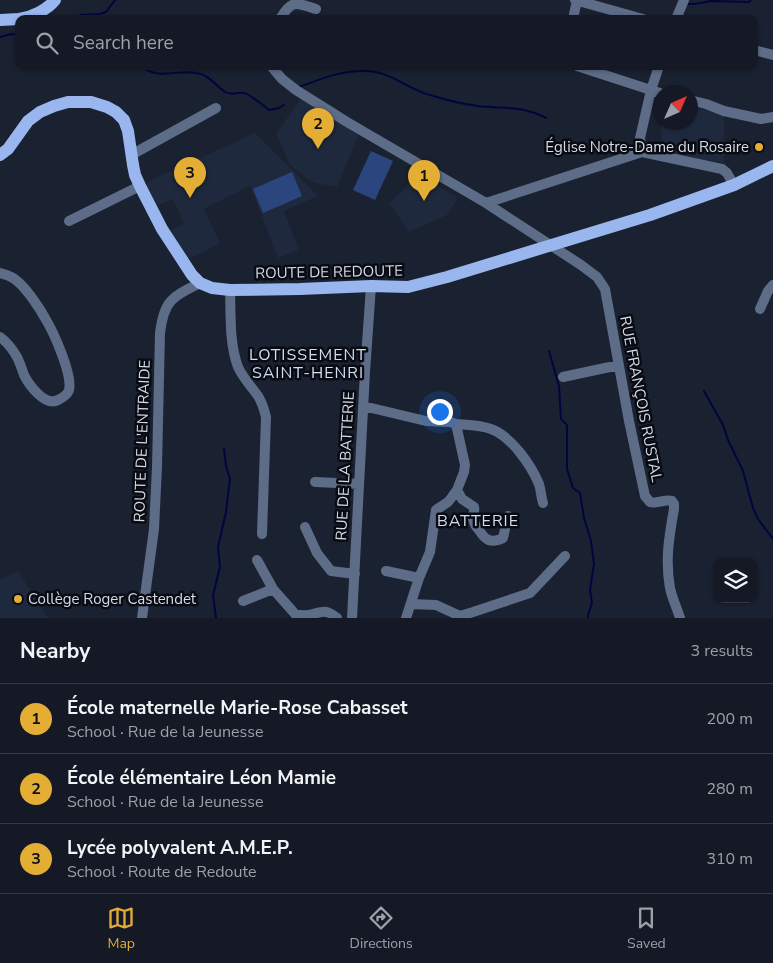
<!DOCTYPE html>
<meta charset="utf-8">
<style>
body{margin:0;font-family:"Nunito Sans",sans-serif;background:#212632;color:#f1f3f6}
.controls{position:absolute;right:15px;bottom:15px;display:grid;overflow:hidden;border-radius:10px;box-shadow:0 1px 4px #0004}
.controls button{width:45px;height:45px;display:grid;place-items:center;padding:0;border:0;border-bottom:1px solid #333842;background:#141925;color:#f1f3f6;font:25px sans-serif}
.compass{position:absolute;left:653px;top:85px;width:45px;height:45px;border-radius:50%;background:#141925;box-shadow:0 1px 4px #0004;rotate:45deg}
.you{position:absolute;left:439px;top:411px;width:18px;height:18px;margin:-12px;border:4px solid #fff;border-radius:50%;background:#1a73e8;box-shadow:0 0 0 8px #1a73e833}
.badge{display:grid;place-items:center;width:32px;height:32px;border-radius:50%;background:#e4ae35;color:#111;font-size:16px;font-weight:700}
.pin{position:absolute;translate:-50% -41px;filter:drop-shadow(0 1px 2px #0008)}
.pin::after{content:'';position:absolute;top:26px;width:18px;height:15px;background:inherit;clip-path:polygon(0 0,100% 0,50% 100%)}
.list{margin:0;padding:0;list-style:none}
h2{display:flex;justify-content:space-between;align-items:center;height:65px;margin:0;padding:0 20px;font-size:21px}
h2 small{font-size:16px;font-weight:400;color:#9da0a7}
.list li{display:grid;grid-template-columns:32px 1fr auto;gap:15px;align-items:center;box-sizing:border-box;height:70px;padding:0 20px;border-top:1px solid #333842}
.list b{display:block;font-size:19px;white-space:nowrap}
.list p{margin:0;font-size:16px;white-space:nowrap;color:#9da0a7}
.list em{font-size:16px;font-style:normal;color:#9da0a7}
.icon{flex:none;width:28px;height:28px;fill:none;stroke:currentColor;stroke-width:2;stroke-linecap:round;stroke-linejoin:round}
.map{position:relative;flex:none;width:773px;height:618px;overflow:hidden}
.search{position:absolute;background:#141925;box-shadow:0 1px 4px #0004;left:15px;right:15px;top:15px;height:55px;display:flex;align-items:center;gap:12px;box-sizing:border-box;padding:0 18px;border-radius:10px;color:#9da0a7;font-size:19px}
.sheet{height:275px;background:#141925}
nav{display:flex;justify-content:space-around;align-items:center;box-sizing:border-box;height:70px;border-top:1px solid #333842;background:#141925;font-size:14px;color:#9da0a7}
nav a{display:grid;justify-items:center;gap:2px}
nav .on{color:#e4ae35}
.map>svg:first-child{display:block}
.built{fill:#1e293e}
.green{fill:#2b467e}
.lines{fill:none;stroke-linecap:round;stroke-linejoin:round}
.stream{stroke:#00063d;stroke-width:2}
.minor{stroke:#5d6c87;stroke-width:10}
.major{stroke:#99b6ef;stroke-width:12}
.poi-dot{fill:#e4ae35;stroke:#080b12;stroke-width:2}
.labels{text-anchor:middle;stroke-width:5;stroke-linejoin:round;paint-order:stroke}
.poi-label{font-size:15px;fill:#d6dbe6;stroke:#080b12;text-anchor:end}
.street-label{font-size:15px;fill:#d6dbe6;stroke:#080b12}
.neighbourhood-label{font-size:16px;letter-spacing:1px;fill:#d2ddf2;stroke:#080b12}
</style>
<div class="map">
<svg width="773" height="618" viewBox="0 0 773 618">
<rect width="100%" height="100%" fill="#1a2131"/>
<path class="built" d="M 302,98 L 359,134 L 337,187 L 314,183 L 290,165 L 276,133 Z
M 691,106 L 724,115 L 724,162 L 688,159 L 662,153 L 661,123 L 690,122 Z
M 255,133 L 318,196 L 284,211 L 299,250 L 278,258 L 250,186 L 204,209 L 220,243 L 188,260 L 168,232 L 184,223 L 173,199 L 157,206 L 145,183 Z
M 413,171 L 458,198 L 447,215 L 409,232 L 389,203 L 405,189 Z
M 18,571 L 48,618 L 0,618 L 0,579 Z"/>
<path class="green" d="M 371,151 L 393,161 L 375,200 L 353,190 Z
M 292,172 L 302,196 L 263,213 L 253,189 Z"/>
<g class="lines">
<path class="stream" d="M 687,4 L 694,4 L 711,1 L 749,2 L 751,0
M 72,19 L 81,15 L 100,14 L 106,12 L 115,0
M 0,37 L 11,34 L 19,35
M 140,66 C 162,82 179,67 201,74 C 211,77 217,87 225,92 C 232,96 237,92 244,93 C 248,93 264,106 269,110 L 279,108 L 284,105
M 299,87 C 321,79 342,70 366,71 C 390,71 407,89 430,95 C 446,100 462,104 478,106 C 503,109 522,105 546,118
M 549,351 L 559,386 L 561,419 L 567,425 L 567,469 L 573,488 L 580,493 L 584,518 L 591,541 L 594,564 L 590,590 L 592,603 L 588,615 L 588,618
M 704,391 L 723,425 L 728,440 L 743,471 L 753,508 L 758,519 L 773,539
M 216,618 L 213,595 L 220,567 L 218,547 L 226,512 L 230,479 L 226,466 L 224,449"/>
<path class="minor" d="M 575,0 L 643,19
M 280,19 C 292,0 294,2 316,9
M 573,19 L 577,0
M 676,19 L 684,0
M 754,50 L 773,55
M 271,66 L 282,79 L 296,90 L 347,122 L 486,203 L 581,265 L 597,277 L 605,289 L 629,421 L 645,496 L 650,502 C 660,504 663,499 672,501 L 674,504 L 674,509 C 669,537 665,560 670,588 C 672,598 677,608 680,618
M 577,66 L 660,93
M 690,100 L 706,104 L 724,111 L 761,119 L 773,117
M 642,152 L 722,169 L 727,173 L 734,185
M 642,152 L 640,138 L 651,90 L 659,66
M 131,155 L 216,108
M 486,203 L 642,152
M 69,221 L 140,186
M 0,273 C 7,275 12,276 17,281 C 26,288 39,307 45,318 C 53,331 73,375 69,390 C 68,394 62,398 58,400 C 45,407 29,385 24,375 C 22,369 20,363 17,357 C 13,350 7,342 0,337
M 230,290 C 231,315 229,343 238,367 C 243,378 251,386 258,396 C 262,402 264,409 266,417 L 262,534
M 760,309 L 768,291 L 773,285
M 563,377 L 619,365
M 363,406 L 426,421 L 450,422 L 456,424 L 465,465 L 464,472 L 457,490 L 452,497 L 448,502 L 436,510 L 430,552 L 419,578 L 406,618
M 456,424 C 467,425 480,425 491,429 C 511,436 531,465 539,484 C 541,490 541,497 543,503
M 315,482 L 359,484
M 457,490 L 462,499 L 474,507 C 475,511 473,515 473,519 C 474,523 476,527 479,530 C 485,540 491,544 503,538 L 508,516
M 305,527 L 317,553 L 331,571 L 355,574
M 257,560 L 273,589 L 296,615 C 301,615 308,616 313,614 C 325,611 327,610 337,618
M 386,571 L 419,578
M 243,601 L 273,589
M 411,604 L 436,605 L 460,616 L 473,612 L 530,593 L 565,556
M 142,618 L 154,529 L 157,467 L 160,333 C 164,300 172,297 200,283
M 352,618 L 365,372 L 371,286"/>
<path class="major" d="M 19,19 C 32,17 47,10 55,0
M 0,20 L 19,19
M 0,155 L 8,149 L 28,121 L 40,112 L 54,106 L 68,102 L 91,102 L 107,107 L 116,112 L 124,120 L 128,131 L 133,165 L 135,175 L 140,186 L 162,229 L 192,275 L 200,283 L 212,288 L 230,290 L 300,289 L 371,286 L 408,287 L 447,277 L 650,215 L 734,185 L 773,166"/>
</g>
<g class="poi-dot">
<circle cx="759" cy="147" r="5"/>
<circle cx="18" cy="599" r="5"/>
</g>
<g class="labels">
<g class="poi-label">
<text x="749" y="152">Église Notre-Dame du Rosaire</text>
<text x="28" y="604" text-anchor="start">Collège Roger Castendet</text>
</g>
<g class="street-label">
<text transform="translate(329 272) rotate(-1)" y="5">ROUTE DE REDOUTE</text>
<text transform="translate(641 399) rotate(79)" y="5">RUE FRANÇOIS RUSTAL</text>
<text transform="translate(142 441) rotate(-88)" y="5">ROUTE DE L'ENTRAIDE</text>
<text transform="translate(345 466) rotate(-87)" y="5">RUE DE LA BATTERIE</text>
</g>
<g class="neighbourhood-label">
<text x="308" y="360">LOTISSEMENT<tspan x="308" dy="18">SAINT-HENRI</tspan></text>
<text x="478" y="526">BATTERIE</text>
</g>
</g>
</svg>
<div class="controls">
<button><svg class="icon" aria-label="layers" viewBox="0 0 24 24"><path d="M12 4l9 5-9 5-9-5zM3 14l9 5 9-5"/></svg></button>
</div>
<svg class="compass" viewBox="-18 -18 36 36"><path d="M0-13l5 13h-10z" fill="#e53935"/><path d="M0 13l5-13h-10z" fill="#9da0a7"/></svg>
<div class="you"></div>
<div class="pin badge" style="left:424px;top:201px">1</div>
<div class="pin badge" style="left:318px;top:149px">2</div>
<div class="pin badge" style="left:190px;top:198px">3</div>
<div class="search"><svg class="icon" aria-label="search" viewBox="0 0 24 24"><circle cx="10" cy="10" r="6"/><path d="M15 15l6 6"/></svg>Search here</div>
</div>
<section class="sheet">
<h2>Nearby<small>3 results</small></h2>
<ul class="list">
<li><span class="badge">1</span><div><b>École maternelle Marie-Rose Cabasset</b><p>School · Rue de la Jeunesse</p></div><em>200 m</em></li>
<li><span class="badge">2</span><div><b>École élémentaire Léon Mamie</b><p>School · Rue de la Jeunesse</p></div><em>280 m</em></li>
<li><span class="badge">3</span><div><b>Lycée polyvalent A.M.E.P.</b><p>School · Route de Redoute</p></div><em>310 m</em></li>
</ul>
</section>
<nav>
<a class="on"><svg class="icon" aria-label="map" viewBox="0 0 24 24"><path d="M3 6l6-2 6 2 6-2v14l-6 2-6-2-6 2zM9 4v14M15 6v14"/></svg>Map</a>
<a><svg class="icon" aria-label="directions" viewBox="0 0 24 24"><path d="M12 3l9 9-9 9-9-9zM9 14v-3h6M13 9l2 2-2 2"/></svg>Directions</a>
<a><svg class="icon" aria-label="saved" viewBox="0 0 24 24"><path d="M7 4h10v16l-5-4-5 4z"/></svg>Saved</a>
</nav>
